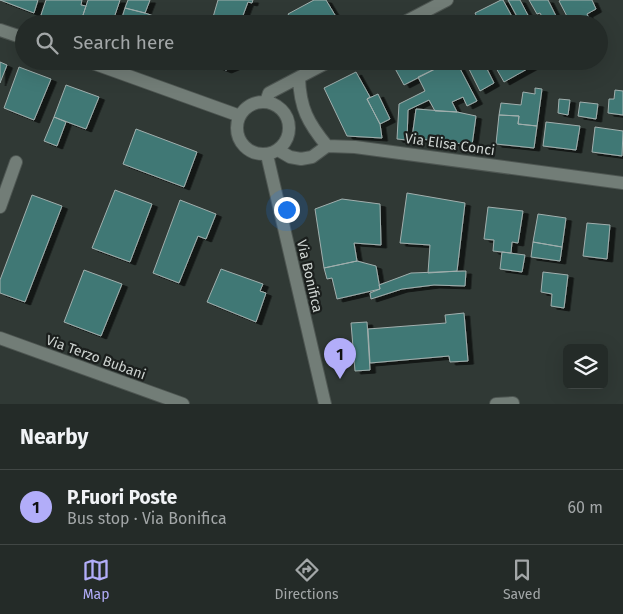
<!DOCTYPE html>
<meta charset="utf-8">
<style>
body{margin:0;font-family:"Fira Sans",sans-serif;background:#2c3330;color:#f1f3f6}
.controls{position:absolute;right:15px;bottom:15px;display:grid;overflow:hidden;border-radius:8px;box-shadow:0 5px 20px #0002}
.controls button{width:45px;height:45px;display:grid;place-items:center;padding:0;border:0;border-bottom:1px solid #414745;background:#242b28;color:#f1f3f6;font:25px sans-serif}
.you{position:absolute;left:286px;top:209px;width:18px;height:18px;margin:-12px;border:4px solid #fff;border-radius:50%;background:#1a73e8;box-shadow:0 0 0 8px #1a73e833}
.badge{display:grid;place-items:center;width:32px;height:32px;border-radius:50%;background:#b2adf9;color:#111;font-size:16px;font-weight:700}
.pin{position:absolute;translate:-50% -41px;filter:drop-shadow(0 1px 2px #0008)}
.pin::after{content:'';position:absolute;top:26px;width:18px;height:15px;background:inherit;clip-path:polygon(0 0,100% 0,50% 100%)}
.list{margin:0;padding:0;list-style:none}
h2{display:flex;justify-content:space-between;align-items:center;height:65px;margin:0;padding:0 20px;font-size:21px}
h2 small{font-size:16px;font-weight:400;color:#a3a7a8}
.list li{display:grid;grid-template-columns:32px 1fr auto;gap:15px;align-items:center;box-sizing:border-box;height:75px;padding:0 20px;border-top:1px solid #414745}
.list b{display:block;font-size:19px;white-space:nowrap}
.list p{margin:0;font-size:16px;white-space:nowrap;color:#a3a7a8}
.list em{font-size:16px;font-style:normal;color:#a3a7a8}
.icon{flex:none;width:28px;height:28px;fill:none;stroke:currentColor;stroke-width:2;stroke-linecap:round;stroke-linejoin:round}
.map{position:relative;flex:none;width:623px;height:404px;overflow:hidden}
.search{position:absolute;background:#242b28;box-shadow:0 5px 20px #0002;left:15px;right:15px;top:15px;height:55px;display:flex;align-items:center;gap:12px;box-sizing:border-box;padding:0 18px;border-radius:28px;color:#a3a7a8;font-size:19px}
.sheet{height:140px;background:#242b28}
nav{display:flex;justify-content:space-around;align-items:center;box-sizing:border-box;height:70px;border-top:1px solid #414745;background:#242b28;font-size:14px;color:#a3a7a8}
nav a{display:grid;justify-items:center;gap:2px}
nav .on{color:#b2adf9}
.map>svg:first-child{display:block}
.building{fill:#407874;stroke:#a1afae;filter:url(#shadow)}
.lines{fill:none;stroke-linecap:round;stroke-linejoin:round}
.minor-casing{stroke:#4e5652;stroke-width:14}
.minor{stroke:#727d77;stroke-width:12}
.labels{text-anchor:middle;stroke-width:4.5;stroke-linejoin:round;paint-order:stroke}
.street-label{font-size:14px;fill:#ced4d1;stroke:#1b1f1d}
</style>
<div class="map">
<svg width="623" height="404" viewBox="0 0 623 404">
<defs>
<filter id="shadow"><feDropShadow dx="5.5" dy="3" stdDeviation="0" flood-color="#0009"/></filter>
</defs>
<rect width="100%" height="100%" fill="#303935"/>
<path class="building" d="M 0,0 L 38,0 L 34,13 Z
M 46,0 L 82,0 L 81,5 L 86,6 L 80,24 L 68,24 L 41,15 Z
M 88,0 L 120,0 L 112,24 L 80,24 Z
M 128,0 L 150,0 L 145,13 L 125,8 Z
M 218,0 L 253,0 L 252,3 L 248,2 L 242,18 L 247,20 L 245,24 L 211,24 Z
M 314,0 L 326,0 L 335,15 L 330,21 L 332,24 L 291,24 L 293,23 L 288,14 Z
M 501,0 L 503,0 L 516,24 L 480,24 L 475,13 Z
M 508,0 L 520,0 L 531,21 L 521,24 Z
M 529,0 L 548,0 L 560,24 L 546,24 L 540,13 L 537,14 Z
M 561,0 L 592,0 L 596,9 L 587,14 L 590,21 L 585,24 L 571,24 L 559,1 Z
M 125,8 L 145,13 L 176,24 L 120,24 Z
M 457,16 L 461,24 L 443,24 Z
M 203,61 L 239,61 L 238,65 L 226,70 Z
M 391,61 L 441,61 L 443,65 L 404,85 Z
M 441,61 L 456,61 L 477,101 L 467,106 L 463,97 L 452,102 L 457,112 L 435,111 L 429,100 L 408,110 L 407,140 L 397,139 L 399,104 L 425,91 L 418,77 L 443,65 Z
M 465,61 L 491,61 L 485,65 L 494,83 L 480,91 Z
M 492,61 L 537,61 L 538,63 L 504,82 Z
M 0,62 L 7,65 L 0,83 Z
M 19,67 L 51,79 L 34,120 L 4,108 Z
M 356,72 L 370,97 L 367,99 L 380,124 L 382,138 L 347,136 L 324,88 Z
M 66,85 L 99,97 L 86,129 L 54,117 Z
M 535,88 L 542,89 L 537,126 L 518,124 L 519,116 L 499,115 L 501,103 L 521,105 L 523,92 L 535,94 Z
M 615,90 L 623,91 L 623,115 L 608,113 L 609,99 L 614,99 Z
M 378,94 L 390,119 L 380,124 L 367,99 Z
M 559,99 L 570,100 L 568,115 L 558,113 Z
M 580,102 L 598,104 L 596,119 L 578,116 Z
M 416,109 L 457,112 L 476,116 L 472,145 L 412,138 Z
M 499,115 L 519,116 L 518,124 L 537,126 L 534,148 L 496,144 Z
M 54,117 L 66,122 L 57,146 L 44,141 Z
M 546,122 L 580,126 L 576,150 L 543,146 Z
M 595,127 L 623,131 L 622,156 L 592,152 Z
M 136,129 L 197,152 L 184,187 L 123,164 Z
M 115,190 L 152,204 L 130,262 L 92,248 Z
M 407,193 L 465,203 L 457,271 L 428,273 L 430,245 L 400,243 Z
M 32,195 L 62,206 L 25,302 L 0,293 L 0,280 Z
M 342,199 L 380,204 L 381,245 L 354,243 L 357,261 L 324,268 L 315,209 Z
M 180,200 L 216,214 L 206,239 L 198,236 L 179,283 L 153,273 Z
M 488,207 L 523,211 L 518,243 L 512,242 L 511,253 L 493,251 L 494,240 L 484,239 Z
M 538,214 L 566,218 L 562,247 L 533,242 Z
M 587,223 L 610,225 L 607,259 L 583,256 Z
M 533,242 L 562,247 L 560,261 L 531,257 Z
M 502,252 L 525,255 L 522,272 L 500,269 Z
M 357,261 L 376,266 L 380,289 L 337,299 L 332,278 L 327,279 L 324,268 Z
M 221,269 L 263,284 L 260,291 L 266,293 L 256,322 L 207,302 Z
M 84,270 L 122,284 L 101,336 L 64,322 Z
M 466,271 L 465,286 L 434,285 L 402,289 L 371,299 L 370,293 L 380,289 L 379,285 L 411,273 Z
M 543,272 L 568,275 L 564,308 L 551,306 L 552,294 L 541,292 Z
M 464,313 L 468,361 L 450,362 L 449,356 L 370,363 L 368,329 L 446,323 L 445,315 Z
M 367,322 L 370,370 L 355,371 L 351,323 Z"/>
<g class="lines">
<g class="minor-casing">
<path id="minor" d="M 401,24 L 447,0
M 0,30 L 24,38
M 87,61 L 240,116
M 299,78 C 300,108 308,123 327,146
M237 128a26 26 0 1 1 52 0a26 26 0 1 1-52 0Z
M 266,102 L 269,93 L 330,61
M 278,150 L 290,157 L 301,159 L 312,157 L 327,146 L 355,147 L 623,183
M 267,155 L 325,404
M 0,207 L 16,162
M 0,338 L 183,404
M 496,404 L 513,403"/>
</g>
<use href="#minor" class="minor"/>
</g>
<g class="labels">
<g class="street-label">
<text transform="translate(450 144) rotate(8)" y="5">Via Elisa Conci</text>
<text transform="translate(310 276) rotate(77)" y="5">Via Bonifica</text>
<text transform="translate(96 357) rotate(20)" y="5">Via Terzo Bubani</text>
</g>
</g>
</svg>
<div class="controls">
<button><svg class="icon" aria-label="layers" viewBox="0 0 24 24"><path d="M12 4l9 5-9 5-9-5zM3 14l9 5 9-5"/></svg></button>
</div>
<div class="you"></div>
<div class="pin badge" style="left:340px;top:379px">1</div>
<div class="search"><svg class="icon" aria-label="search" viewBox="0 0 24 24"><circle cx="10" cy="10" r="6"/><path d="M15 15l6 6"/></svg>Search here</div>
</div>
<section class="sheet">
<h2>Nearby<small></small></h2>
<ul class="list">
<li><span class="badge">1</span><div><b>P.Fuori Poste</b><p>Bus stop · Via Bonifica</p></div><em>60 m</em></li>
</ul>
</section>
<nav>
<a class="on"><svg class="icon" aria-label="map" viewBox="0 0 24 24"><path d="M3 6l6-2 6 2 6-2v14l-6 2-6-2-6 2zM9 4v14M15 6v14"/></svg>Map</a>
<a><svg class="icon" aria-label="directions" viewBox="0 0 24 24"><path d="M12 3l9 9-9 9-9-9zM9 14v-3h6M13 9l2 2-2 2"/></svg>Directions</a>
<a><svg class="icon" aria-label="saved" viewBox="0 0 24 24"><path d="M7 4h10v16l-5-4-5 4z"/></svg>Saved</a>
</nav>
